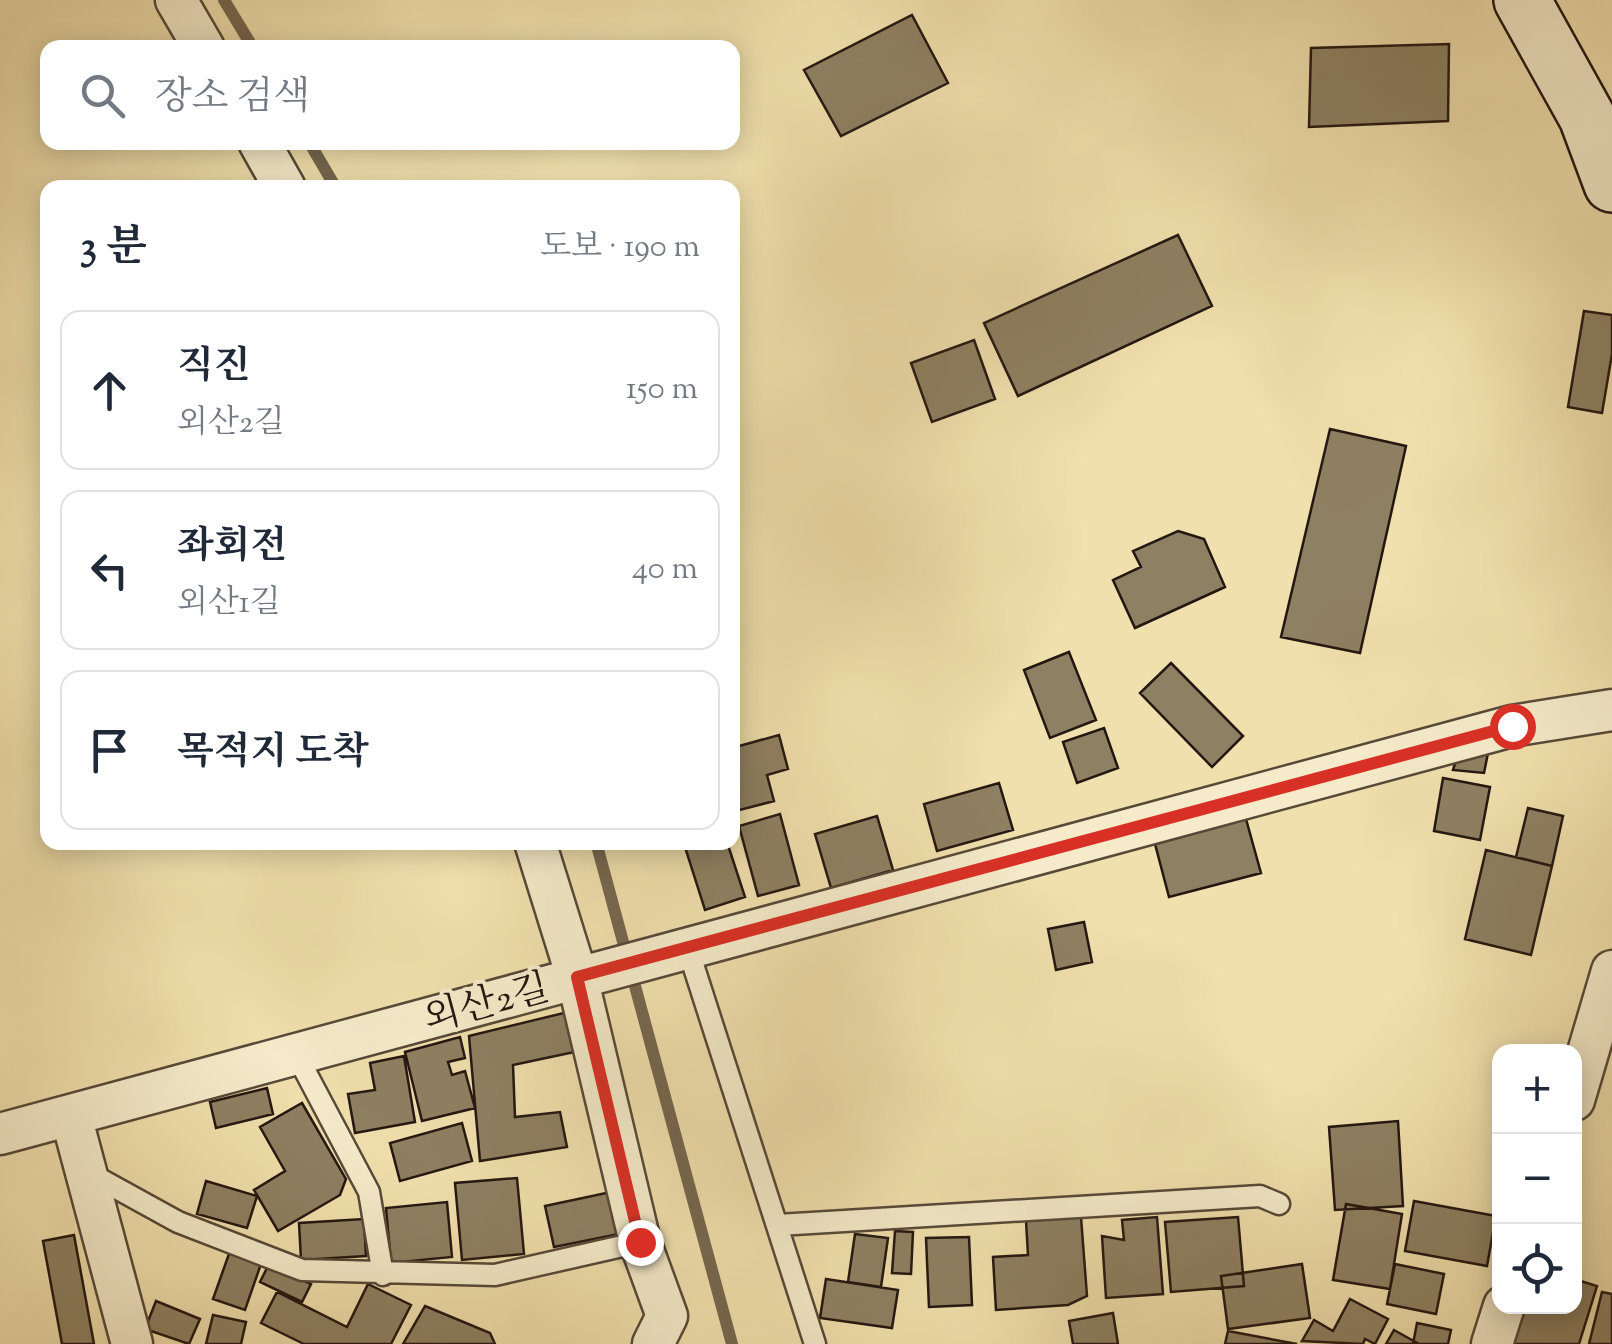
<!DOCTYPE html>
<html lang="ko">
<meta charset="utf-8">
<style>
body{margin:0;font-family:"Sorts Mill Goudy","Noto Serif KR",serif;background:#f2f2f3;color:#1f2937}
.controls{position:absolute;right:30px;bottom:30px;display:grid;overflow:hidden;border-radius:20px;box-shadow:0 5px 25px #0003}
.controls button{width:90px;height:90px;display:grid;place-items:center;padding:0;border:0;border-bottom:2px solid #e0e1e3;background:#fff;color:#1f2937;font:50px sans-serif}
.stop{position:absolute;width:30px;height:30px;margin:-22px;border:8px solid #d93025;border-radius:50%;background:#fff}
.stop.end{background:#d93025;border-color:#fff;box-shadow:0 2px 10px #0008}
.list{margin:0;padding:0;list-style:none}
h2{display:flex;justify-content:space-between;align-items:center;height:130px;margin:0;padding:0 40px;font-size:42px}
h2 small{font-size:32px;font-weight:400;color:#747a83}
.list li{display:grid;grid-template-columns:65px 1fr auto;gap:30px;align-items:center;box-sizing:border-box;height:160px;margin:0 20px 20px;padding:0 20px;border:2px solid #e0e1e3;border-radius:20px}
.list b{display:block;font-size:38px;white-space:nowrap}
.list p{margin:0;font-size:32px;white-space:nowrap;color:#747a83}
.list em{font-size:32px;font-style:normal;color:#747a83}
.icon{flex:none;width:55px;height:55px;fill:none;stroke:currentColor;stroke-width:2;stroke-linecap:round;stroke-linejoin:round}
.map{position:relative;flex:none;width:1612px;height:1344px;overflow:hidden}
.search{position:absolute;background:#fff;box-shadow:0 5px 25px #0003;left:40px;top:40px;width:700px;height:110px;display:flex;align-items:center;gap:25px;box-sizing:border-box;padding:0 35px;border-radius:20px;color:#747a83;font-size:38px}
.panel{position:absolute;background:#fff;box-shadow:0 5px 25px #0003;left:40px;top:180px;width:700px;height:670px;border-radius:20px}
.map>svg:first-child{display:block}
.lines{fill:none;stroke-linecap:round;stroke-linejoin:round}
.stream{stroke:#75674f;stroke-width:12}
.building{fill:#8e8062;stroke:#241711;stroke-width:2.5}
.service-casing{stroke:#574938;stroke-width:25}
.minor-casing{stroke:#574938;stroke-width:45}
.secondary-casing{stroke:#241711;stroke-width:60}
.service{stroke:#f5ebca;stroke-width:20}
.minor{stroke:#f5ebca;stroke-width:40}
.secondary{stroke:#f5ebca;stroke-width:55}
.route{stroke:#d93025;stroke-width:12}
.labels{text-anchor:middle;stroke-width:8;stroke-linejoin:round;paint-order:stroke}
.street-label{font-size:38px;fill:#241711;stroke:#f5ebca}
</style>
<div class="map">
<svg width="1612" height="1344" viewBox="0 0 1612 1344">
<rect width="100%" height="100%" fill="#f0e0ad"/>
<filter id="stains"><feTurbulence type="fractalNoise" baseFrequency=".002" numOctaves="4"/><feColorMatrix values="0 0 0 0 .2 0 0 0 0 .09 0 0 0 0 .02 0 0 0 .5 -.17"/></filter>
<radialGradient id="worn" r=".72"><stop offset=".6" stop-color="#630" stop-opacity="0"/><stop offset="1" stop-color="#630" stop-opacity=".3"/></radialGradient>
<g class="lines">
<path class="stream" d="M 224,0 L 253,48
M 309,142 L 336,188
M 596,842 L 732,1344"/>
</g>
<path class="building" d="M 912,15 L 948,83 L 841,136 L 804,70 Z
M 1449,44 L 1448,121 L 1309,127 L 1311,48 Z
M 1178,235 L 1212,306 L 1018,396 L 984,323 Z
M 1584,311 L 1612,315 L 1612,354 L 1602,413 L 1568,407 Z
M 974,340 L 995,399 L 932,422 L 911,363 Z
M 1330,429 L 1406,446 L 1360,653 L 1281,637 Z
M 1178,531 L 1204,539 L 1225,587 L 1135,628 L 1113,580 L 1141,567 L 1133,551 Z
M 1069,652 L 1096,720 L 1050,738 L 1024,670 Z
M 1171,663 L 1243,736 L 1212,767 L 1140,693 Z
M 1104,728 L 1118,768 L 1077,783 L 1063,742 Z
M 779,735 L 788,769 L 767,775 L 774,801 L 732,812 L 732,748 Z
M 1488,753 L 1484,773 L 1453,770 L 1457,757 Z
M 1443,778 L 1490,787 L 1480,840 L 1434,831 Z
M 999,783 L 1013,830 L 937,851 L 924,804 Z
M 1528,808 L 1563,816 L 1552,866 L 1516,857 Z
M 780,814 L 799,885 L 758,896 L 739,826 Z
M 877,816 L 893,870 L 831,888 L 815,834 Z
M 1246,819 L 1261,873 L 1169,897 L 1155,844 Z
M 727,842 L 745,897 L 705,910 L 684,844 Z
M 1486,850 L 1552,866 L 1531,955 L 1465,939 Z
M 1084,922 L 1092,962 L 1056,970 L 1048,929 Z
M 572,1011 L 579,1051 L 513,1065 L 515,1117 L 560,1112 L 567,1147 L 480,1161 L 469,1036 Z
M 460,1037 L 465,1058 L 448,1062 L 452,1075 L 465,1071 L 475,1108 L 422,1121 L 405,1052 Z
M 404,1056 L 415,1122 L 355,1133 L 348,1094 L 375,1090 L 370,1063 Z
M 267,1088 L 273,1114 L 216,1128 L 210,1102 Z
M 302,1103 L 346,1179 L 340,1195 L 278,1231 L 254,1190 L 285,1171 L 260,1127 Z
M 1398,1121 L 1403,1206 L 1335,1210 L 1329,1127 Z
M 462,1123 L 472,1161 L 400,1181 L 390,1143 Z
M 517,1178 L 524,1254 L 462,1260 L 455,1183 Z
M 206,1181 L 257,1196 L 247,1228 L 197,1214 Z
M 611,1192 L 619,1234 L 554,1247 L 545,1206 Z
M 1414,1201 L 1496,1216 L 1487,1266 L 1405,1251 Z
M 447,1202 L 452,1257 L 391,1263 L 386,1208 Z
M 1346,1204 L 1402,1214 L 1390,1289 L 1333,1280 Z
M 1081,1217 L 1087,1296 L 1068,1305 L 996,1310 L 993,1257 L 1028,1255 L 1026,1221 Z
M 1157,1217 L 1163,1294 L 1106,1298 L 1102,1236 L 1124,1240 L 1122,1220 Z
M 1238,1217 L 1244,1286 L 1171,1292 L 1165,1222 Z
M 364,1219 L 366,1256 L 301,1260 L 299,1223 Z
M 895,1231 L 913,1232 L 911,1274 L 892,1273 Z
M 855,1234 L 888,1238 L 881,1287 L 848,1282 Z
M 74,1235 L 94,1344 L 62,1344 L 43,1241 Z
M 969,1237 L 972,1305 L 929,1307 L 926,1238 Z
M 230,1251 L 262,1261 L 245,1310 L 213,1299 Z
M 269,1264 L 311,1284 L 302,1302 L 260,1282 Z
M 1302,1264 L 1310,1318 L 1228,1329 L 1221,1276 Z
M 1395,1264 L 1444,1274 L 1436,1314 L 1387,1304 Z
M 826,1279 L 898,1290 L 892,1328 L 820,1318 Z
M 1574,1279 L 1597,1286 L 1579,1344 L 1512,1344 L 1523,1306 L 1574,1306 Z
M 368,1284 L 411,1305 L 391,1344 L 304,1344 L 261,1323 L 277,1292 L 347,1327 Z
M 1602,1292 L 1612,1294 L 1612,1344 L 1589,1344 Z
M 1350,1299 L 1388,1319 L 1375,1344 L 1365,1339 L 1363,1344 L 1302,1341 L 1314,1320 L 1333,1331 Z
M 156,1301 L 200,1319 L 189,1344 L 145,1329 Z
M 425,1306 L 490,1333 L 495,1344 L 403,1344 Z
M 1113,1313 L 1118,1344 L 1073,1344 L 1069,1321 Z
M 213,1315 L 246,1322 L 241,1344 L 206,1344 Z
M 1417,1323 L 1451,1330 L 1448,1344 L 1413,1344 Z
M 1394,1330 L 1419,1344 L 1386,1344 Z
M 1228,1331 L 1297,1344 L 1225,1344 Z"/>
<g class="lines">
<g class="service-casing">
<path id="service" d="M 688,949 L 815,1344
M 296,1054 L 369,1192 L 383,1275
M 89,1173 L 178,1222 L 302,1270 L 495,1275 L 640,1242
M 778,1225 L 1260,1196 L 1279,1204"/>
</g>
<g class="minor-casing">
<path id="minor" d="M 176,0 L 204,48
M 259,142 L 285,188
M 535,842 L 577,977 L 640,1242 L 667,1316 L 653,1344
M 1574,1100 L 1612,971
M 71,1116 L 132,1344
M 0,1134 L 1512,726 L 1612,710
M 1492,1344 L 1504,1306"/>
</g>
<g class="secondary-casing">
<path id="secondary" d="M 1522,0 L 1587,117 L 1612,184"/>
</g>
<use href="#service" class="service"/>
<use href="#minor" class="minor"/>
<use href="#secondary" class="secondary"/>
</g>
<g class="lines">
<path class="route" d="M 640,1242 L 577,977 L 1512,726"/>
</g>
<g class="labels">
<g class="street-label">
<text transform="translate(486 1002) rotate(-15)" y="13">외산2길</text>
</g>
</g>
<rect width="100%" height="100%" filter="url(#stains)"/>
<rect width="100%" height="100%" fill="url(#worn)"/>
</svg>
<div class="controls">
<button>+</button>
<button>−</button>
<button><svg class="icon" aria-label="locate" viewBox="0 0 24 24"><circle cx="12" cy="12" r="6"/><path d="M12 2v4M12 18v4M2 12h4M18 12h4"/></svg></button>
</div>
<div class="stop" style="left:1512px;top:726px"></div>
<div class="stop end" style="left:640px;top:1242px"></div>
<div class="search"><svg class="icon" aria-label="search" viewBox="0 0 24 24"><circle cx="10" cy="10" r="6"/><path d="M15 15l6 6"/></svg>장소 검색</div>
<section class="panel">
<h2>3 분<small>도보 · 190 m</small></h2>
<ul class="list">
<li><svg class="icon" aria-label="ahead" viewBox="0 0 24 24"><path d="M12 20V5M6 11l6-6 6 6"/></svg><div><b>직진</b><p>외산2길</p></div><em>150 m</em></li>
<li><svg class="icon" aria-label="left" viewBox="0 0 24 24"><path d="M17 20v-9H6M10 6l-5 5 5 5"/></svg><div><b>좌회전</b><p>외산1길</p></div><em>40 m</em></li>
<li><svg class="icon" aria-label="arrive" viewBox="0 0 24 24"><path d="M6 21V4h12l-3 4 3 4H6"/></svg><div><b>목적지 도착</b></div></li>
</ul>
</section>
</div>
